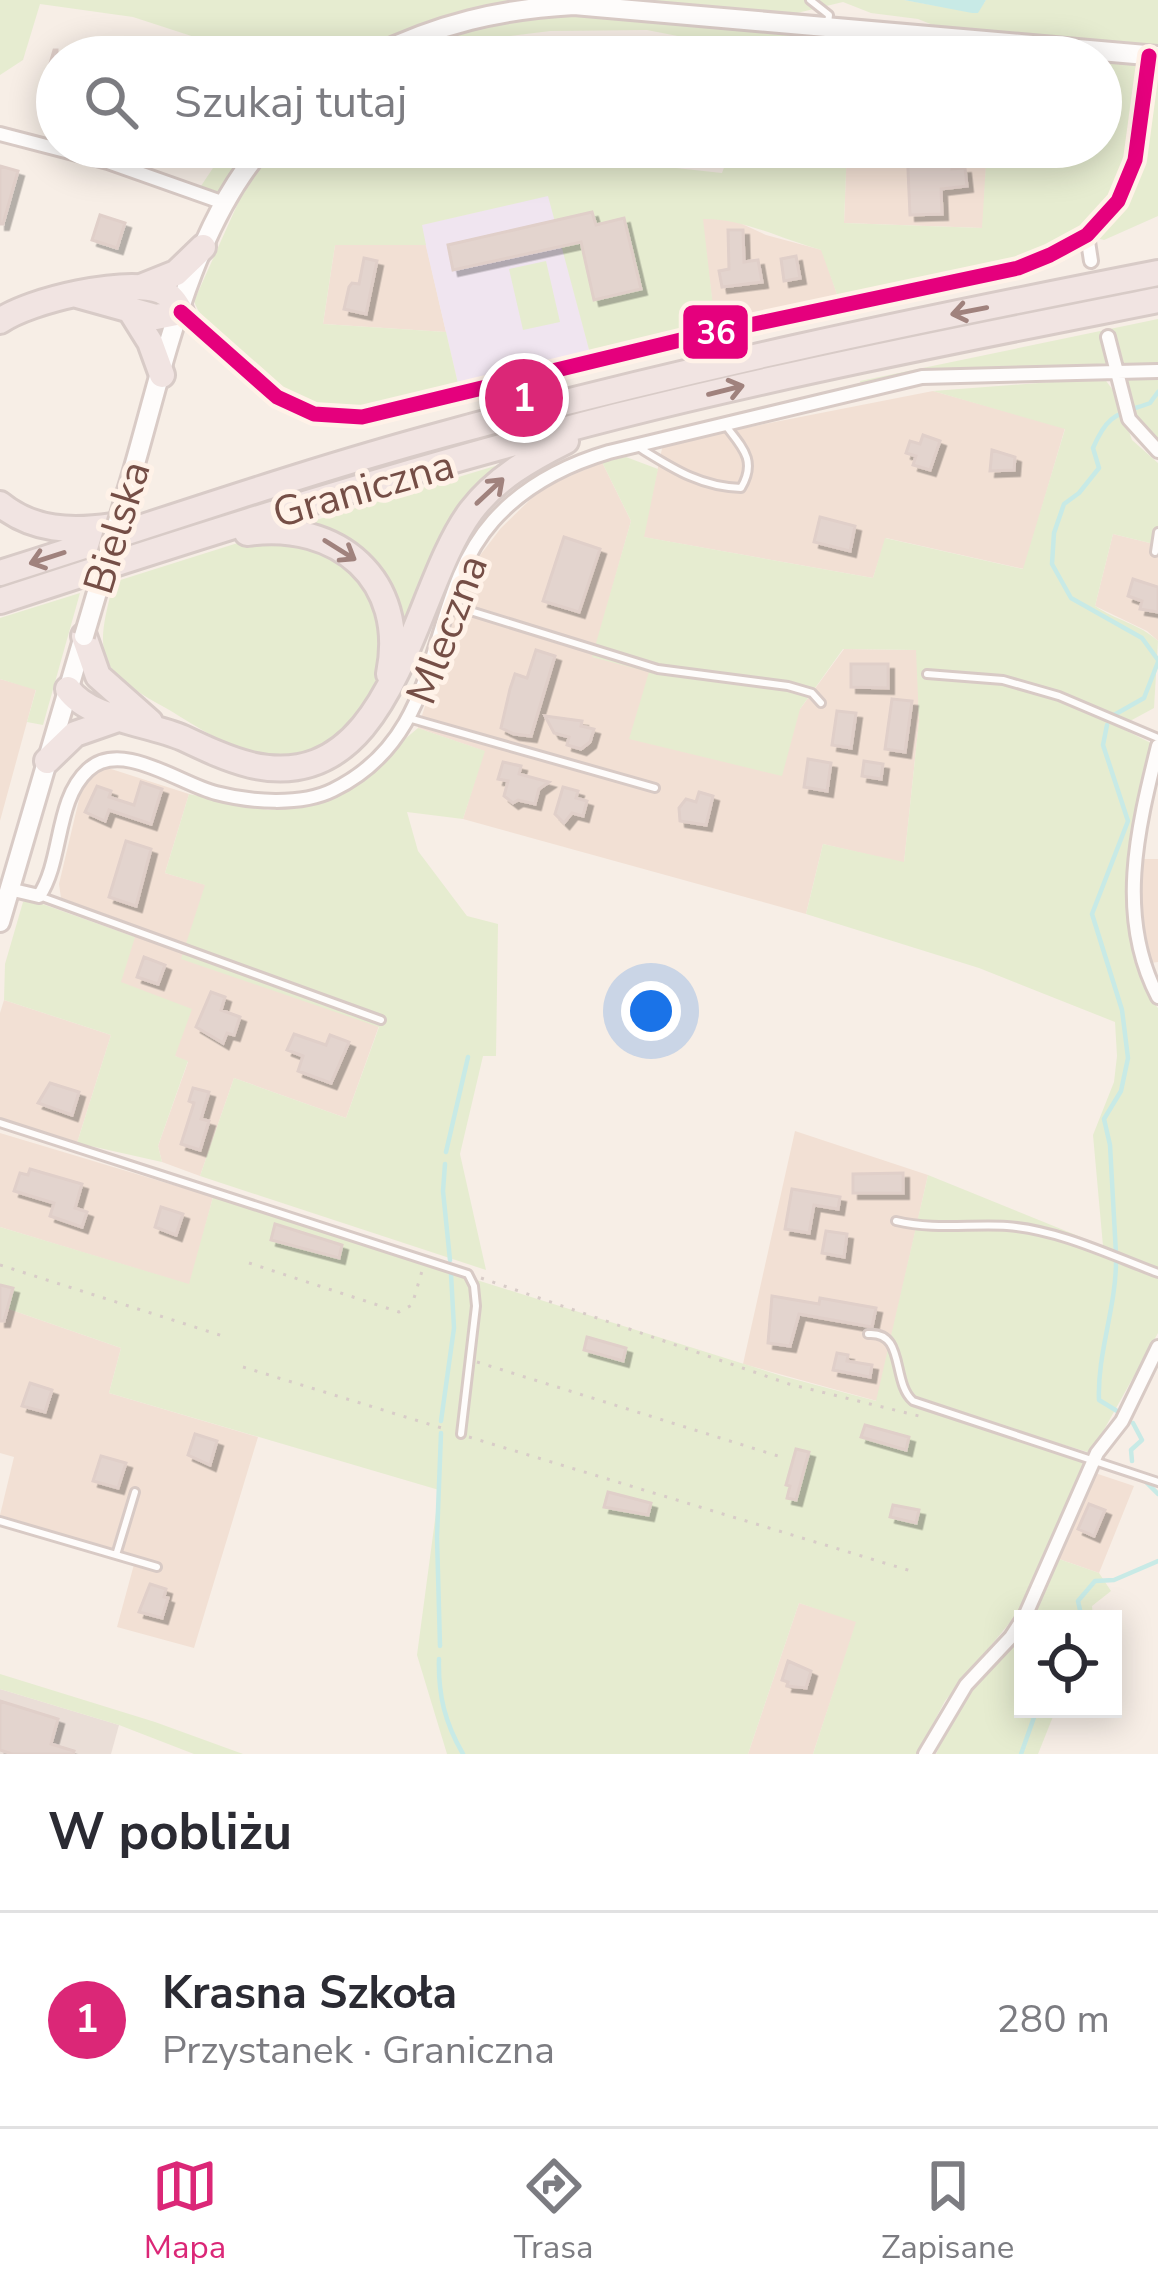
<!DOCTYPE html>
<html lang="pl">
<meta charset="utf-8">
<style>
body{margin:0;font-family:"Nunito Sans",sans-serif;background:#f7f7f7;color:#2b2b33}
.controls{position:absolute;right:36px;bottom:36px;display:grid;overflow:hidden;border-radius:0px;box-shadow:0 6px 30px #0003}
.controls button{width:108px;height:108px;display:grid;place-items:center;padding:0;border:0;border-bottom:3px solid #e1e1e2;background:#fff;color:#2b2b33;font:60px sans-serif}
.you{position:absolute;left:651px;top:1011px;width:42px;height:42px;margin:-30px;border:9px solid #fff;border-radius:50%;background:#1a73e8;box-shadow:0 0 0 18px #1a73e833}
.badge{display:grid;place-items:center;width:78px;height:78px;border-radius:50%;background:#db2777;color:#fff;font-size:39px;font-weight:700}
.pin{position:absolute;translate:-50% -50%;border:6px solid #fff;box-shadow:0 3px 12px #0006}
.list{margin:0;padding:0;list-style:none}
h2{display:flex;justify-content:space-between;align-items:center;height:156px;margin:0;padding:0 48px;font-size:51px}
h2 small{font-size:39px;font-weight:400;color:#7c7c81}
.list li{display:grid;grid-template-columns:78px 1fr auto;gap:36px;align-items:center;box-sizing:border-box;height:216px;padding:0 48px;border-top:3px solid #e1e1e2}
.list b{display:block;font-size:45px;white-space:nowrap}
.list p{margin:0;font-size:39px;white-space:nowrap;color:#7c7c81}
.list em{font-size:39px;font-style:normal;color:#7c7c81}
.icon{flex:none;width:66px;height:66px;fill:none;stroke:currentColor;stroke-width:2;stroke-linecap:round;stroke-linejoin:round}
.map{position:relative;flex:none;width:1158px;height:1754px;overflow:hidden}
.search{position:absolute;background:#fff;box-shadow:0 6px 30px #0003;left:36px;right:36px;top:36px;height:132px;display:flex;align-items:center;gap:30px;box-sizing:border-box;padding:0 42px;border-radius:66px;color:#7c7c81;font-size:45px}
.sheet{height:372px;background:#fff}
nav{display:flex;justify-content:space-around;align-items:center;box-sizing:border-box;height:168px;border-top:3px solid #e1e1e2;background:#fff;font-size:33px;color:#7c7c81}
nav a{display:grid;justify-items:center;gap:6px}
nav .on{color:#db2777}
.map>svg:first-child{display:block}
.residential{fill:#f2e0d4}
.industrial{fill:#eaded7}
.education{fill:#f0e5f0}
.green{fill:#e6ecd0}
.water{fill:#c8eae6}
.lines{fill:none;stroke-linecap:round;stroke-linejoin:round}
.stream{stroke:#c8eae6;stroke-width:4.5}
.building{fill:#e3d4ce;stroke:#e0cfc9;stroke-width:3;filter:url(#shadow)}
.lane-casing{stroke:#d8cac5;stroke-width:12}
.street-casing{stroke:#d8cac5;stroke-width:18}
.secondary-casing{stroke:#d9cbc6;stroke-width:24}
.highway-casing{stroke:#d8cbc7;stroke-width:30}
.path{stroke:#d8ccc8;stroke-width:3;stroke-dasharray:3 9;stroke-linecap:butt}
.lane{stroke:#fefcfb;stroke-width:6}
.street{stroke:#fefcfb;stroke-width:12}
.secondary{stroke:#fefcfb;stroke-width:18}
.highway{stroke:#f1e4e2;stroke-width:24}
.secondary-bridge-casing{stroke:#d9cbc6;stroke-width:24;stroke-linecap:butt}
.secondary-bridge{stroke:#fefcfb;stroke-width:18}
.bus-1-casing{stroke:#fff2e8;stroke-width:24}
.bus-1{stroke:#e5007d;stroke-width:15}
.oneway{stroke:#a0827d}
.labels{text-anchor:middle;stroke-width:10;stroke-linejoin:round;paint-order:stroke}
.street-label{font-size:42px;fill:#754e46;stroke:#fff2e8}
.line-badge{stroke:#fff2e8;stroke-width:4.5}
.badge-label{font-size:33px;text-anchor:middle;font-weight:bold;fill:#fff}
</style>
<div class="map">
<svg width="1158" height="1754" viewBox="0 0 1158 1754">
<defs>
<filter id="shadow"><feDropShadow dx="5.5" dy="5.5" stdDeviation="0" flood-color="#0004"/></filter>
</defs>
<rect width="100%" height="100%" fill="#f7eee6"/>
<path class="residential" d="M 852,36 L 992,50 L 992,57 L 851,57 Z
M 847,147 L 987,147 L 983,228 L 844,223 Z
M 729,218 L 766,235 L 822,250 L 838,297 L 715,324 L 702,219 Z
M 335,245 L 426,245 L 446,332 L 323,324 Z
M 933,391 L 1065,428 L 1024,569 L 886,538 L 873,578 L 643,537 L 663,444 Z
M 602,462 L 631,521 L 593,657 L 800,709 L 844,649 L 917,650 L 919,721 L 904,863 L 823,844 L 806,914 L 463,819 L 484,751 L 418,728 L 468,571 L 501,528 L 541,489 Z
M 1113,534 L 1158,545 L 1158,641 L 1147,631 L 1095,606 Z
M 0,679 L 36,689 L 0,821 Z
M 105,767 L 189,794 L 165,873 L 206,885 L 379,1026 L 346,1118 L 234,1078 L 200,1176 L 162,1162 L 158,1146 L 188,1062 L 175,1056 L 120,982 L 138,926 L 61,898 L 59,884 L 82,787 Z
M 1141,859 L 1158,859 L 1158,962 L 1151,963 L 1139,908 Z
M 4,1000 L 111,1035 L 77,1143 L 0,1119 L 0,1013 Z
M 795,1131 L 928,1175 L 877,1401 L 743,1364 Z
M 0,1133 L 213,1197 L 190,1285 L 0,1227 Z
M 0,1306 L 121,1348 L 109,1393 L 258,1437 L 194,1648 L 117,1627 L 136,1557 L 0,1515 L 14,1457 L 0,1453 Z
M 1095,1473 L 1134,1486 L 1099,1573 L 1056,1558 Z
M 799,1603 L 857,1621 L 813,1754 L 748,1754 Z"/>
<path class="industrial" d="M 0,1689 L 119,1725 L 111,1754 L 0,1754 Z"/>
<path class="education" d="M 549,195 L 591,357 L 459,388 L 421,225 Z"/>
<path class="green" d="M 0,0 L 537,0 L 484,5 L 373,43 L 355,57 L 256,57 L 133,17 L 40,4 L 23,60 L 0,75 Z
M 600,0 L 904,0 L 977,13 L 986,0 L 1158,0 L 1158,48 L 938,27 L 918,19 L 871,13 L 843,2 L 797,13 Z
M 580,15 L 852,36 L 851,57 L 761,57 L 747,42 L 688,38 L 647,30 L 550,31 L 487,39 L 431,57 L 391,57 C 453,28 512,17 580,15 Z
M 1101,59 L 1158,63 L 1158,216 L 1104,240 L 1082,234 L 1033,255 L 838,297 L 821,250 C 783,240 743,218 703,219 L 715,324 L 591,357 L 548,196 L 422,225 L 426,245 L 335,245 L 323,324 L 446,332 L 459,388 C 407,399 344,423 294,398 C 274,388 258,371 242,357 C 224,341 202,324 194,301 L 247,183 L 275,147 L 600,147 L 639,164 L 722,173 L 732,147 L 847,147 L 844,223 L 982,228 L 987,147 L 1101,147 Z
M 227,147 L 252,147 L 219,192 L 201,186 Z
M 546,261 L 560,322 L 523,330 L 509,269 Z
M 1156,284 L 1157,291 L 1035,316 L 0,592 L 0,583 L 381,462 L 710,375 Z
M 1158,319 L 1158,368 L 924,374 L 862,388 L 860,381 Z
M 1121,373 L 1158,374 L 1158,447 L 1133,418 Z
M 1104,378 L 1115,393 L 1132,440 L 1158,463 L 1158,545 L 1113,534 L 1095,606 C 1115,620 1140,624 1158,641 L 1154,708 L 1119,727 L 1153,744 C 1136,817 1105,945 1158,1008 L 1158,1333 L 1091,1453 L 1027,1434 L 971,1425 L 1087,1463 L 1021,1609 L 945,1701 L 917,1754 L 813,1754 L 856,1622 L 799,1603 L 748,1754 L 447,1754 L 417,1655 L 439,1490 L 109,1393 L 121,1348 L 0,1306 L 0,1227 L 189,1284 L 213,1197 L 782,1376 L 876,1401 L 928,1175 L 1103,1246 L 1093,1135 L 1114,1082 L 1117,1056 L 1115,1022 L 979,968 L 806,914 L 823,844 L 904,862 L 919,721 L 916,650 L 843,649 L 800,709 L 782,776 L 629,739 L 649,672 L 592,657 L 631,521 L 602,462 L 626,457 L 658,469 L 644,537 L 873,578 L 885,538 L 1023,569 L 1065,429 L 933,391 Z
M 505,463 L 402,642 L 340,537 L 306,523 Z
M 285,540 C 308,546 333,550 351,569 C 417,636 370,757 273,755 C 234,754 197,726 164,707 C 96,670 94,654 114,582 L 244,541 Z
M 80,593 L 43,725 L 27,722 L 36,690 L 0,679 L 0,618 Z
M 418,728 L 485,751 L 463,819 L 407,812 L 418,851 L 467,916 L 498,924 L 496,1056 L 483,1056 L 460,1154 L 486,1270 L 200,1176 L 234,1078 L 346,1118 L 379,1027 L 181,959 L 205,885 L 165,873 L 189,794 L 268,810 L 334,799 Z
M 34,901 L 135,937 L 121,982 L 192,1009 L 175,1056 L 188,1061 L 158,1146 L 162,1162 L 77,1143 L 111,1035 L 4,1000 L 5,964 L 23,902 Z
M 1056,1558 L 1099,1573 L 1111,1591 L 1092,1606 L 1093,1619 L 1032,1619 Z
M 1023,1634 L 1023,1709 L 1056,1709 L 1038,1754 L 936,1754 L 963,1697 Z
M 0,1674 L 155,1722 L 243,1754 L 194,1754 L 119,1725 L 0,1689 Z"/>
<path class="water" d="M 904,0 L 986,0 L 978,13 L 972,13 Z"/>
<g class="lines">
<path class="stream" d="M 1158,392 L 1150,403 C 1117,415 1108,413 1093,448 L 1099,468 L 1079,493 L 1064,504 L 1054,533 L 1052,564 L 1071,598 L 1142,638 L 1158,660
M 1114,715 L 1144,698 L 1158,662
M 1107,725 L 1103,745 L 1128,821 L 1092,914 L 1122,1010 L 1128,1058 L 1121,1091 L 1104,1119 L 1110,1145 L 1116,1254
M 446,1152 L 468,1057
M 445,1164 L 443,1191 L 450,1260
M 1116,1261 C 1116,1308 1097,1354 1099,1400 L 1122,1414
M 441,1421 L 454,1328 L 451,1274
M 1132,1461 L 1131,1450 L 1142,1440 L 1133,1423
M 1145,1481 L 1158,1494
M 1082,1619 L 1078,1601 L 1095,1581 L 1114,1580 L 1158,1561
M 440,1646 L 437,1537 L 441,1433
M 439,1659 C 438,1695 445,1723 463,1754
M 1021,1754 L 1037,1709"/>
</g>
<path class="building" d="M 54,50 L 57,50 L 57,95 L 42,91 Z
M 907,147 L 951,147 L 952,169 L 965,168 L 967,186 L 941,189 L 942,214 L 910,215 Z
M 0,166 L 18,171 L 3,224 L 0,224 Z
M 592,212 L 596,225 L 624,218 L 641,289 L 594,300 L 581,242 L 453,270 L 448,245 Z
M 100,215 L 125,223 L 117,248 L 92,240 Z
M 728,230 L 743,230 L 744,262 L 758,260 L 762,282 L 722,287 L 719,271 L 729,269 Z
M 796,256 L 800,278 L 784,281 L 781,259 Z
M 364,258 L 377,261 L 366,314 L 344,309 L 349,287 L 352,283 L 359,284 Z
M 923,435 L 940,441 L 930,470 L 913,465 L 916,456 L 906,453 L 910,441 L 920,444 Z
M 992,450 L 1015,457 L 1014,470 L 990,471 Z
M 820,517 L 855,526 L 850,551 L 814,542 Z
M 564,537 L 600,549 L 579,612 L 543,601 Z
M 1133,579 L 1158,587 L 1158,612 L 1140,609 L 1142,601 L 1128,596 Z
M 536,650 L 555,656 L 531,736 L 514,734 L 501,728 L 510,689 L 515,674 L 527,678 Z
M 851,664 L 888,664 L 888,688 L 851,687 Z
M 892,699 L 912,701 L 905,752 L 885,749 Z
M 837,711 L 856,713 L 851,748 L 832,745 Z
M 545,716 L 582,721 L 581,726 L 594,729 L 590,742 L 581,749 L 567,745 L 569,737 L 554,733 Z
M 808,759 L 831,763 L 827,791 L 804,787 Z
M 864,761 L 883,764 L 881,779 L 862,776 Z
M 503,762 L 521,766 L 519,774 L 549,782 L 539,789 L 535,804 L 518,800 L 513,803 L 504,796 L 508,781 L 498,779 Z
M 141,782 L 162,789 L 151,824 L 109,810 L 105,821 L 85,812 L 97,786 L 111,791 L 109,797 L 134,805 Z
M 563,787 L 578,791 L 576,798 L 587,801 L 583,816 L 572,813 L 564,823 L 555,814 Z
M 699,792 L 713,796 L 706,825 L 680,821 L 679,808 L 686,799 L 696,802 Z
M 126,841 L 151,849 L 136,906 L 109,897 Z
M 144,957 L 165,965 L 158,984 L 137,977 Z
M 211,992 L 225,997 L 221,1010 L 240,1017 L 234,1035 L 227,1033 L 223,1043 L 196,1027 Z
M 294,1034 L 326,1045 L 330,1035 L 349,1042 L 331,1083 L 298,1071 L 303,1056 L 287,1050 Z
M 50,1083 L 79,1092 L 72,1115 L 38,1103 Z
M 193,1088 L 209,1092 L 201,1119 L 209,1121 L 200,1150 L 181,1144 L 194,1103 L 189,1101 Z
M 30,1169 L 82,1184 L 75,1208 L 87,1212 L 82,1227 L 50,1216 L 54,1203 L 14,1191 L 20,1173 L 28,1175 Z
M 903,1173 L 903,1193 L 853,1193 L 853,1174 Z
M 792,1189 L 840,1197 L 838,1209 L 814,1205 L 809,1233 L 785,1229 Z
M 161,1207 L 183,1214 L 176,1235 L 155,1227 Z
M 275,1224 L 342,1245 L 339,1258 L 271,1240 Z
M 826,1231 L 847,1234 L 844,1257 L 822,1253 Z
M 0,1285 L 13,1288 L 4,1321 L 0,1321 Z
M 772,1296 L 819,1304 L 820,1298 L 876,1308 L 872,1327 L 799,1314 L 790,1346 L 768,1343 Z
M 587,1337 L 626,1348 L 623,1361 L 584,1350 Z
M 837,1353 L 848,1355 L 847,1361 L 872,1365 L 870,1377 L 833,1370 Z
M 30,1383 L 52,1390 L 45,1412 L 22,1406 Z
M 865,1425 L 909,1437 L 906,1450 L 861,1437 Z
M 195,1434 L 217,1441 L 210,1465 L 188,1455 Z
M 796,1449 L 809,1452 L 796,1500 L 787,1498 L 790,1486 L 786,1485 Z
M 101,1456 L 126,1463 L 118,1488 L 93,1481 Z
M 608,1492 L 651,1503 L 648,1515 L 604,1507 Z
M 1089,1504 L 1105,1510 L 1094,1536 L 1078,1529 Z
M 893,1505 L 919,1510 L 916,1523 L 890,1517 Z
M 150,1584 L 166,1589 L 164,1597 L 168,1598 L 162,1618 L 139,1612 Z
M 788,1661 L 811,1671 L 806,1688 L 787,1686 L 788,1682 L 782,1680 Z
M 0,1701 L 58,1719 L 51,1744 L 74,1751 L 73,1754 L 12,1754 L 0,1750 Z"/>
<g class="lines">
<g class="lane-casing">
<path id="lane" d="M 810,0 L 829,15 L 828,23
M 638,447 C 672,468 700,487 741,488 C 757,461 743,448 726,426
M 1155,552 L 1158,532
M 451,605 L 658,669 L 788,686 L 812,693 L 821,703
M 927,674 L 1003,680 L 1059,696 L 1158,738
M 412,719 L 655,788
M 42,897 L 381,1020
M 0,1123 L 468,1274 L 474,1286 L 476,1306 L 461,1434
M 896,1221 C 933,1230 969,1224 1007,1226 C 1059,1230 1110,1255 1158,1273
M 868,1334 C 906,1331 891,1382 913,1401 L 1158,1482
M 0,1521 L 157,1567
M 116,1555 L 135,1492"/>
</g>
<g class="street-casing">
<path id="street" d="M 0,134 L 108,162 L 224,203
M 1087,235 L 1091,261
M 181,312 L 277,397 L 314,414 L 362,417 L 693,337 L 1018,268 L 1050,255 L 1087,235 L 1118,201 L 1135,160 L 1149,56
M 1108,337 L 1129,419 L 1158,451
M 1158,746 C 1137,830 1116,917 1158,997
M 9,889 L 39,896 C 63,860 55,800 88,770 C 121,739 180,784 216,793 C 250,802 301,806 333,790 C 450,733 422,601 493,521 C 524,486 565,465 609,452 L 922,377 L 1158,371
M 925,1754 L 966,1685 L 1011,1637 L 1026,1614 L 1097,1453 L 1122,1421 L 1158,1347"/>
</g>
<g class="secondary-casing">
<path id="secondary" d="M 371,57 C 438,24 500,9 574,5 L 1158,56
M 127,491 C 161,380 186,236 263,147
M 0,922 L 84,636"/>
</g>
<g class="highway-casing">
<path id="highway" d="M 141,287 L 176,273 L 203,247
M 130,310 L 150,342 L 162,375
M 0,321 C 30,300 125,278 161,291 C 171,295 176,303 181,312 L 156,317 L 77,295
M 0,504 C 33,531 72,532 112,526
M 247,533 C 338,520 408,580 389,674
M 0,573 C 147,527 293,475 441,435 C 678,370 917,320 1158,273
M 0,601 C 204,534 409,469 617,416 C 796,371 977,336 1158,300
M 84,636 L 98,676 L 150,722
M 68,689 C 89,719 148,723 183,738 C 204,748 227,759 251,765 C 395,798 411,591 471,511 C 495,479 530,459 566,441
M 47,761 L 75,734 L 118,719"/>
</g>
<path class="path" d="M 249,1263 L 399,1312 L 412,1305 L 422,1271
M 0,1265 L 226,1337
M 481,1278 L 789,1384 L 923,1417
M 477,1362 L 778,1456
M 243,1367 L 448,1430
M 469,1437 L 911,1571"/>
<use href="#lane" class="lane"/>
<use href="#street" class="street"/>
<use href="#secondary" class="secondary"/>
<use href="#highway" class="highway"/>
<g class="secondary-bridge-casing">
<path id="secondary-bridge" d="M 84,636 L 127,491"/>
</g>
<use href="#secondary-bridge" class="secondary-bridge"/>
<g class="bus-1-casing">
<path id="bus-1" d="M 181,312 L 277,397 L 314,414 L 362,417 L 693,337 L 1018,268 L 1050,255 L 1087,235 L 1118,201 L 1135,160 L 1149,56"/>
</g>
<use href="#bus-1" class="bus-1"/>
</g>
<defs><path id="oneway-shaft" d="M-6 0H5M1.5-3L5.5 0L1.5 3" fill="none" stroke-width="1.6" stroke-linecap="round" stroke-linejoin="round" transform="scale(3)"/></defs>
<g class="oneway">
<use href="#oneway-shaft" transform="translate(969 311) rotate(169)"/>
<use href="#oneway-shaft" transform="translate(726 390) rotate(-14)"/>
<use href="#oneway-shaft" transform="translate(490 491) rotate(-43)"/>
<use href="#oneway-shaft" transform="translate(340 550) rotate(32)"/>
<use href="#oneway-shaft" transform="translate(47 558) rotate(162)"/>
</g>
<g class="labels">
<g class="street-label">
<text transform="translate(363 488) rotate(-16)" y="15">Graniczna</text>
<text transform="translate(116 527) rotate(-73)" y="15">Bielska</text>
<text transform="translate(446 629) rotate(-69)" y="15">Mleczna</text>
</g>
</g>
<rect class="line-badge" x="681" y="303" width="69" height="58" rx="12" fill="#e5007d"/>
<g class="badge-label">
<text x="716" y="344">36</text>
</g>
</svg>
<div class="controls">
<button><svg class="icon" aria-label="locate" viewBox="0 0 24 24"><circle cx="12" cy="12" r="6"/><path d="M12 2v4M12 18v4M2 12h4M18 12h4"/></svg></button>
</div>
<div class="you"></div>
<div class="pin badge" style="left:524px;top:398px">1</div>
<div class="search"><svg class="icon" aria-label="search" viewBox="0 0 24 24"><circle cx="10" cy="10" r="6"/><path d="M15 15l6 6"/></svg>Szukaj tutaj</div>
</div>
<section class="sheet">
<h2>W pobliżu<small></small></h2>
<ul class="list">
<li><span class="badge">1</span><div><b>Krasna Szkoła</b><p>Przystanek · Graniczna</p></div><em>280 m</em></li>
</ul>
</section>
<nav>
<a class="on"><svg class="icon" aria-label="map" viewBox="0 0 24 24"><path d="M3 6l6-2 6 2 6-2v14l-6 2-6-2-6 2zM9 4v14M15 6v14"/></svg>Mapa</a>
<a><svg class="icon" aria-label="directions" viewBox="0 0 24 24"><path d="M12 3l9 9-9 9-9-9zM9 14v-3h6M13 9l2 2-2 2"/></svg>Trasa</a>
<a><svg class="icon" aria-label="saved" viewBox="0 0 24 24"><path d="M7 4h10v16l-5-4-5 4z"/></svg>Zapisane</a>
</nav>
